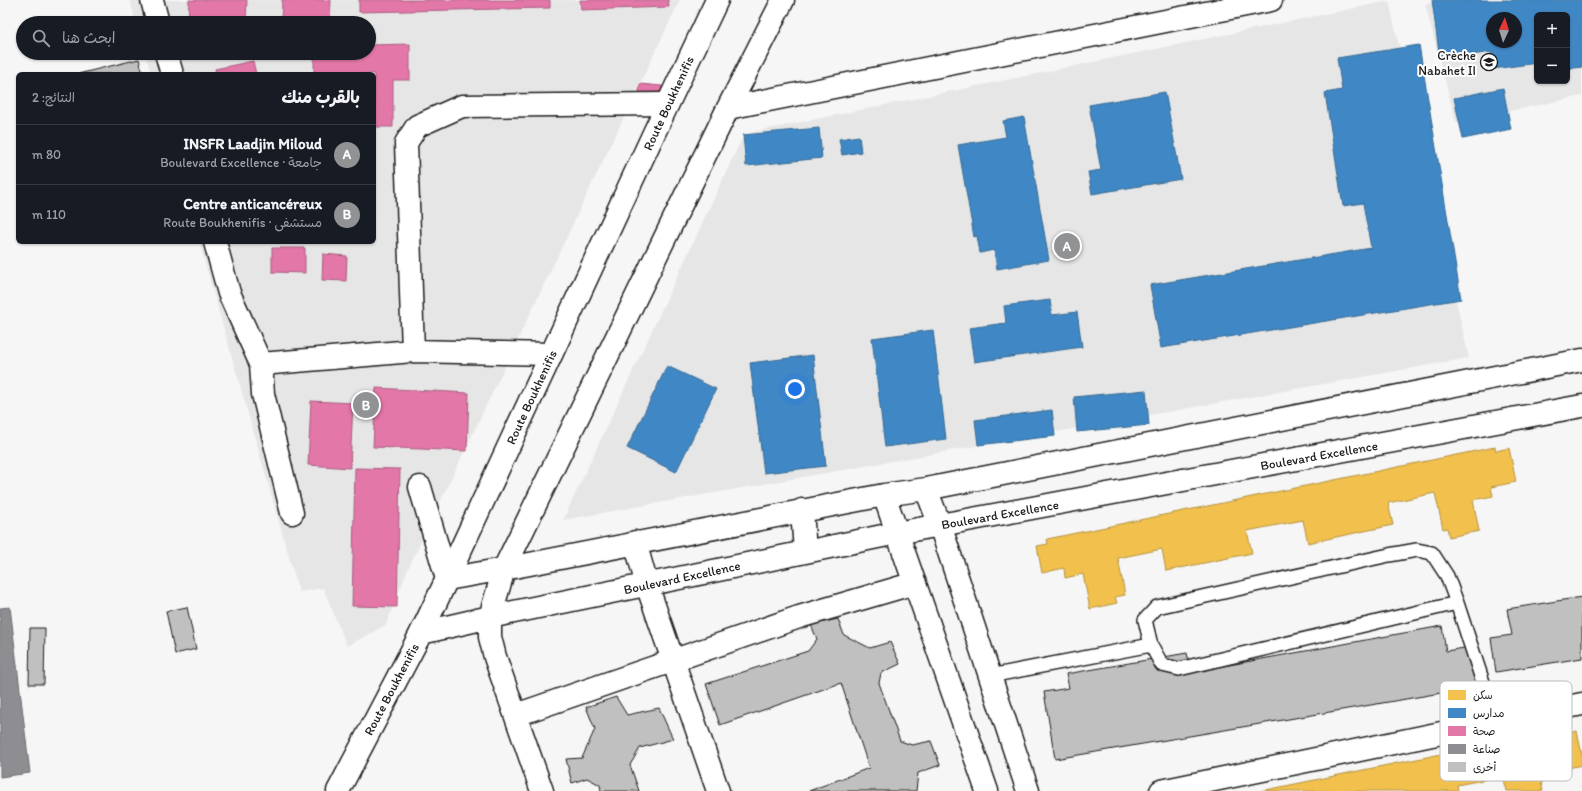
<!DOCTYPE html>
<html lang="ar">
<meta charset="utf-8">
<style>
body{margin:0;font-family:Itim,"Playpen Sans Arabic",sans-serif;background:#20242c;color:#f1f3f6;direction:rtl}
.controls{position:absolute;right:12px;top:12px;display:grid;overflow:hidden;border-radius:6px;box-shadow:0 1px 3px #0004}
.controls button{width:36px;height:36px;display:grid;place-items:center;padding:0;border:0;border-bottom:1px solid #363941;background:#171b24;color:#f1f3f6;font:20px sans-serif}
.compass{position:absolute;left:1486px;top:12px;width:36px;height:36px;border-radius:50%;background:#171b24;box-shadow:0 1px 3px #0004;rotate:4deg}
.you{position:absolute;left:795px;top:389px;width:14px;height:14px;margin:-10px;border:3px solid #fff;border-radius:50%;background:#1a73e8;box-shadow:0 0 0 6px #1a73e833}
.badge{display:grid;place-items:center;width:26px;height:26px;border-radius:50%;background:#919294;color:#fff;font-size:13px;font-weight:700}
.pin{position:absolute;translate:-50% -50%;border:2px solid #fff;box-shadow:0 1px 4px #0006}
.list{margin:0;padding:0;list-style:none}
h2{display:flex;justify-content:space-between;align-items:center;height:52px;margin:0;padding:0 16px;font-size:17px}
h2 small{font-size:13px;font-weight:400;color:#9ea1a6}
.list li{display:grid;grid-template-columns:26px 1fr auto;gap:12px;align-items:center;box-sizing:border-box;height:60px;padding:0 16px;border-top:1px solid #363941}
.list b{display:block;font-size:15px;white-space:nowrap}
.list p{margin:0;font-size:13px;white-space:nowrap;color:#9ea1a6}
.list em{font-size:13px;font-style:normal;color:#9ea1a6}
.icon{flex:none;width:22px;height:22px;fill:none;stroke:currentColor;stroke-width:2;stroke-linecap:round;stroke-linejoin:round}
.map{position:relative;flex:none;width:1582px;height:791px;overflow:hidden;direction:ltr}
.search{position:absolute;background:#171b24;box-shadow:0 1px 3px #0004;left:16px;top:16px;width:360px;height:44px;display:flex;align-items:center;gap:10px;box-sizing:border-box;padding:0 14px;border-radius:22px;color:#9ea1a6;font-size:15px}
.panel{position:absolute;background:#171b24;box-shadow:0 1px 3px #0004;left:16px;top:72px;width:360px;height:172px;border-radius:6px;direction:rtl}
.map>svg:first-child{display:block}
.built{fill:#e6e6e6;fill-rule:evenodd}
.homes{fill:#f2c14e;stroke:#b2903f}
.schools{fill:#3f88c5;stroke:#346892;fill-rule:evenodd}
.health{fill:#e377a8;stroke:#a75c7e}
.industry{fill:#8d8d92;stroke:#6b6b6f}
.building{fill:#c0c0c0;stroke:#1c1c1c}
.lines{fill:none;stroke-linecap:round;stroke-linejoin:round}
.service-casing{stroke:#1c1c1c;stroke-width:16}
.minor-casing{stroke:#1c1c1c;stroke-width:25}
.primary-casing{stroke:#1c1c1c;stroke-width:25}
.service{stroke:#fff;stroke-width:13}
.minor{stroke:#fff;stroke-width:22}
.primary{stroke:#fff;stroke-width:22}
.labels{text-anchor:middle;stroke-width:4;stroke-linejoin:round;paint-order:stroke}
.poi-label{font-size:13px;fill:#1c1c1c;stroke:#fff;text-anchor:end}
.street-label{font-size:13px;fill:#1c1c1c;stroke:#fff}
.key{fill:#fff;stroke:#bbb;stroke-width:1}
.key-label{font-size:11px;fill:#1c1c1c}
</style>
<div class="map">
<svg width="1582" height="791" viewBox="0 0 1582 791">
<rect width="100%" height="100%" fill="#f6f6f6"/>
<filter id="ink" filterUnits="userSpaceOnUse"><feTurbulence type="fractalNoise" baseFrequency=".025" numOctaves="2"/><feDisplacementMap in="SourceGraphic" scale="8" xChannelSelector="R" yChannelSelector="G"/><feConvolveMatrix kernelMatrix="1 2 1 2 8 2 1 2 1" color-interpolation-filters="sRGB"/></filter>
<g filter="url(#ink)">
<path class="built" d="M 130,0 L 680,0 L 408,569 L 386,625 L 347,646 L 323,588 L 299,592 L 199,242 L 374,242 L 374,74 L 151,74 L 145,53 L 369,53 L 369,23 L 136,23 Z
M 1442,0 L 1582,0 L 1582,96 L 1456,122 L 1425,4 ZM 1537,15 L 1567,15 L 1567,81 L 1537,81 ZM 1492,18 L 1516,18 L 1516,42 L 1492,42 Z
M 1389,1 L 1469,358 L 563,520 L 744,134 Z"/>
<path class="homes" d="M 1495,447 L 1496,451 L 1509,448 L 1516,482 L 1491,487 L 1493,496 L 1473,500 L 1479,531 L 1449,537 L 1447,528 L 1443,529 L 1435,493 L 1388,503 L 1393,525 L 1308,543 L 1303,520 L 1247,531 L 1252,553 L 1166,571 L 1162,549 L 1118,558 L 1125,595 L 1115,597 L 1117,603 L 1090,609 L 1083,574 L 1065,578 L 1064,568 L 1042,573 L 1037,546 L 1048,544 L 1047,539 Z
M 1563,729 L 1564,734 L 1577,731 L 1582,755 L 1582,765 L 1559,770 L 1561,778 L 1541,782 L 1543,791 L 1507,791 L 1503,776 L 1457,785 L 1458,791 L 1261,791 Z"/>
<path class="schools" d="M 1432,0 L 1582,0 L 1582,67 L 1567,69 L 1567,15 L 1537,15 L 1537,63 L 1493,69 L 1491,52 L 1440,60 ZM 1492,18 L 1516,18 L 1516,42 L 1492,42 Z
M 1419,45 L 1461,299 L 1161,348 L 1150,285 L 1371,248 L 1363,203 L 1343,206 L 1325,93 L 1342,90 L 1337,58 Z
M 1503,88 L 1511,129 L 1463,139 L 1454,98 Z
M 1165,92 L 1181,179 L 1092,194 L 1088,172 L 1101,170 L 1089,105 Z
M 1024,117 L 1049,260 L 997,269 L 994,250 L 980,253 L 977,236 L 974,237 L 958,145 L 1006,137 L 1003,121 Z
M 819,128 L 822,158 L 746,166 L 743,135 Z
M 859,136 L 861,152 L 842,155 L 839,139 Z
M 1050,300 L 1052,315 L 1077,312 L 1082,347 L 974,362 L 969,328 L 1006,323 L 1004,306 Z
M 933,330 L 946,439 L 885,447 L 872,338 Z
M 813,355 L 826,466 L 764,473 L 750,363 Z
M 667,366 L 716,389 L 676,472 L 627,448 Z
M 1146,390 L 1149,425 L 1077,432 L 1074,397 Z
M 1052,410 L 1055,436 L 978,445 L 975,420 Z"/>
<path class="health" d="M 189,0 L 247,0 L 246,23 L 188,23 Z
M 282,0 L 331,0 L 330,23 L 281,23 Z
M 359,0 L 550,0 L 550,8 L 359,12 Z
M 580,0 L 668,0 L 669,7 L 581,10 Z
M 410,44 L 410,80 L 393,80 L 393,127 L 374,127 L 374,74 L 314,74 L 314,53 L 369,53 L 369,45 Z
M 253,61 L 256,74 L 216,74 L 215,69 Z
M 640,84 L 662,86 L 660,106 L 637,104 Z
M 272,248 L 305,248 L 305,273 L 272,272 Z
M 323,254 L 347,256 L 346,281 L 322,280 Z
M 376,388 L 469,393 L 467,451 L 373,447 Z
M 311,401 L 353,403 L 350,468 L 308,465 Z
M 355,468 L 400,469 L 397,607 L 352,606 Z"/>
<path class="industry" d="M 10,607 L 30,773 L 0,777 L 0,608 Z"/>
<path class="building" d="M 139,59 L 143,74 L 78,74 Z
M 1582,597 L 1582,658 L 1496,672 L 1491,638 L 1512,635 L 1507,609 Z
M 187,607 L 196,649 L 175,654 L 166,611 Z
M 838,619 L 844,635 L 870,648 L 890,642 L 900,664 L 881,673 L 879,683 L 900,741 L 912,745 L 931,741 L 940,765 L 918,773 L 916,791 L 809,791 L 869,768 L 841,683 L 720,725 L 706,684 L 808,651 L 817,639 L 811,625 Z
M 1442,626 L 1446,651 L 1470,647 L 1476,687 L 1055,759 L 1044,692 L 1069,688 L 1066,674 L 1187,653 L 1191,672 Z
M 30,628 L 45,628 L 44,684 L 29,684 Z
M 616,697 L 627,715 L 659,708 L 673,739 L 640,748 L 630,765 L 639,791 L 601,791 L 600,785 L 587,778 L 572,783 L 566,759 L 582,758 L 595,729 L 586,707 Z"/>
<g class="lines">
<g class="service-casing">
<path id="service" d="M 1151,645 L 1162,665 L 1179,669 L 1457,603
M 990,676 L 1151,645 L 1145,620 L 1157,607 L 1389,555 L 1417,550 L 1432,553 L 1447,576 L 1457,603 L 1496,722"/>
</g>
<g class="minor-casing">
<path id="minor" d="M 152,0 L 158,23
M 166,53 L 172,74
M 728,108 L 1271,0
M 215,242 L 229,293 L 261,364 L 263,394 L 292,513
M 413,351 L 406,143 L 417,126 L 462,106 L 667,104
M 261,364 L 413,351 L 551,354
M 420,487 L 447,579 L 504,569 L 884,495 L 926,489 L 1582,360
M 926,489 L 940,525 L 1028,791
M 884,495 L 987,791
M 802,510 L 805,552
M 635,542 L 647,585 L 718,791
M 421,633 L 490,617 L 897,533 L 1582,406
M 516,715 L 799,617 L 915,583
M 542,791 L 495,657 L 490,637 L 490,617 L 504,569 L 728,108 L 783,0
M 1161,791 L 1582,704"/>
</g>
<g class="primary-casing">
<path id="primary" d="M 338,791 L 421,633 L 447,579 L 654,133 L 717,0"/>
</g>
<use href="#service" class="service"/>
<use href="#minor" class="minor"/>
<use href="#primary" class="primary"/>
</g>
</g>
<defs>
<g id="school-ring" transform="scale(0.9)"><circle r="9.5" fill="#fff" stroke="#1c1c1c" stroke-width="1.5"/><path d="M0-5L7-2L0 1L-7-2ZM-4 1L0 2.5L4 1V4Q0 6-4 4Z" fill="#1c1c1c"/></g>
</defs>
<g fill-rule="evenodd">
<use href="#school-ring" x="1489" y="62"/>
</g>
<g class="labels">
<g class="poi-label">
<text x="1476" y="60">Crèche<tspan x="1476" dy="15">Nabahet II</tspan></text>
</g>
<g class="street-label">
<text transform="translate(668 103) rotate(-65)" y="5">Route Boukhenifis</text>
<text transform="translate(531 397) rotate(-65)" y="5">Route Boukhenifis</text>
<text transform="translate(1319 455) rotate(-10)" y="5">Boulevard Excellence</text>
<text transform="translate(1000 514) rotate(-10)" y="5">Boulevard Excellence</text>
<text transform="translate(682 577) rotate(-12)" y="5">Boulevard Excellence</text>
<text transform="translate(391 689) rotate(-62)" y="5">Route Boukhenifis</text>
</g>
</g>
<rect x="1440" y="681" width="132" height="100" rx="6" class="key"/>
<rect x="1448" y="690" width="18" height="10" fill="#f2c14e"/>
<rect x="1448" y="708" width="18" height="10" fill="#3f88c5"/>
<rect x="1448" y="726" width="18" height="10" fill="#e377a8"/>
<rect x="1448" y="744" width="18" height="10" fill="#8d8d92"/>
<rect x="1448" y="762" width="18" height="10" fill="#c0c0c0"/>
<g class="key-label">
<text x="1473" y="699">سكن</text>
<text x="1473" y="717">مدارس</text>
<text x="1473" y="735">صحة</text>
<text x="1473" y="753">صناعة</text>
<text x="1473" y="771">أخرى</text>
</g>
</svg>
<div class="controls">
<button>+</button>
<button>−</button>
</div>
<svg class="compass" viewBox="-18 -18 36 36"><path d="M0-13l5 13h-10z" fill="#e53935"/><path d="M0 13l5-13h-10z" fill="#9ea1a6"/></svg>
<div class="you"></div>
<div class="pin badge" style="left:1067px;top:246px">A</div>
<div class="pin badge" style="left:366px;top:405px">B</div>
<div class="search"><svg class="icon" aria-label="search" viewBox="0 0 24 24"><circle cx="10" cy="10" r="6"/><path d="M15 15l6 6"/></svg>ابحث هنا</div>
<section class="panel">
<h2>بالقرب منك<small>النتائج: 2</small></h2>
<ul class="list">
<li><span class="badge">A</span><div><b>INSFR Laadjin Miloud</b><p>جامعة · Boulevard Excellence</p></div><em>80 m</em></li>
<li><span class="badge">B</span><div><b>Centre anticancéreux</b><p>مستشفى · Route Boukhenifis</p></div><em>110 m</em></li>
</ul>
</section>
</div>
